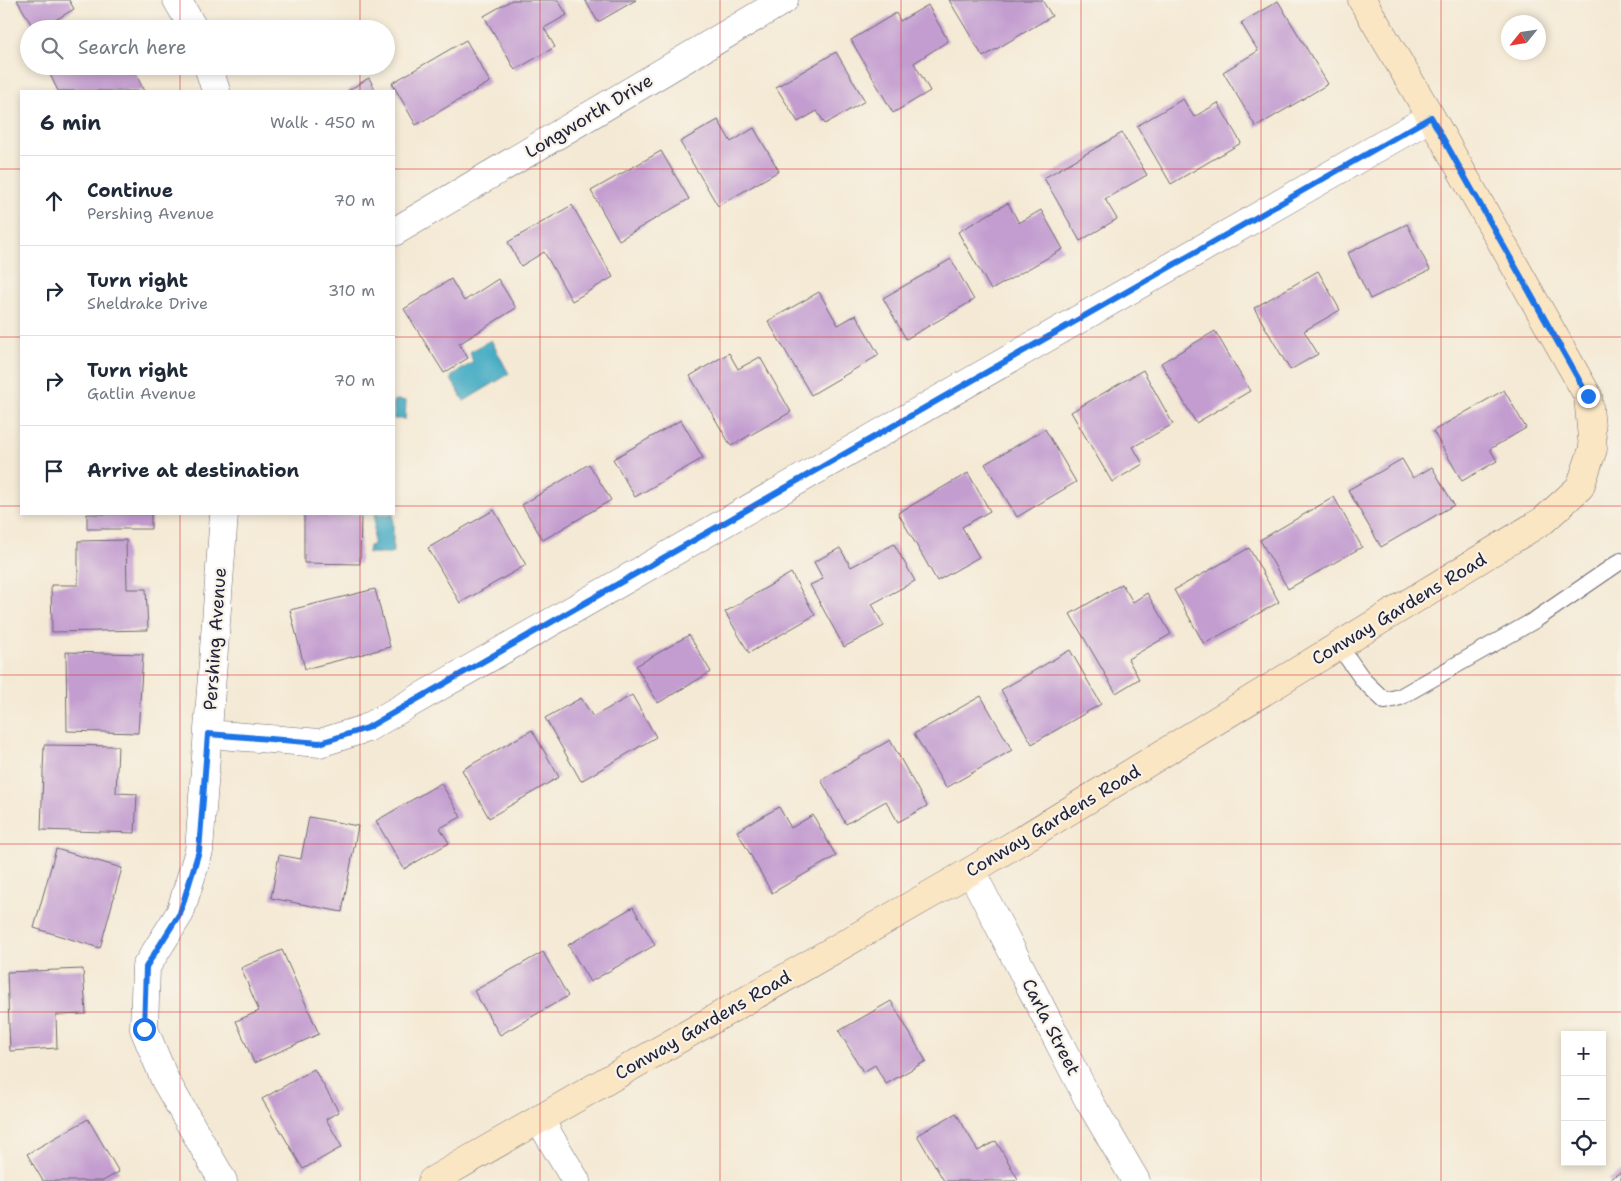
<!DOCTYPE html>
<meta charset="utf-8">
<style>
body{margin:0;font-family:"Shantell Sans",sans-serif;background:#f6f6f7;color:#1f2937}
.controls{position:absolute;right:15px;bottom:15px;display:grid;overflow:hidden;border-radius:0px;box-shadow:0 2px 8px #0003}
.controls button{width:45px;height:45px;display:grid;place-items:center;padding:0;border:0;border-bottom:1px solid #e0e1e3;background:#fff;color:#1f2937;font:25px sans-serif}
.compass{position:absolute;left:1501px;top:15px;width:45px;height:45px;border-radius:50%;background:#fff;box-shadow:0 2px 8px #0003;rotate:240deg}
.stop{position:absolute;width:15px;height:15px;margin:-11px;border:4px solid #1a73e8;border-radius:50%;background:#fff}
.stop.end{background:#1a73e8;border-color:#fff;box-shadow:0 1px 5px #0008}
.list{margin:0;padding:0;list-style:none}
h2{display:flex;justify-content:space-between;align-items:center;height:65px;margin:0;padding:0 20px;font-size:21px}
h2 small{font-size:16px;font-weight:400;color:#747a83}
.list li{display:grid;grid-template-columns:32px 1fr auto;gap:15px;align-items:center;box-sizing:border-box;height:90px;padding:0 20px;border-top:1px solid #e0e1e3}
.list b{display:block;font-size:19px;white-space:nowrap}
.list p{margin:0;font-size:16px;white-space:nowrap;color:#747a83}
.list em{font-size:16px;font-style:normal;color:#747a83}
.icon{flex:none;width:28px;height:28px;fill:none;stroke:currentColor;stroke-width:2;stroke-linecap:round;stroke-linejoin:round}
.map{position:relative;flex:none;width:1621px;height:1181px;overflow:hidden}
.search{position:absolute;background:#fff;box-shadow:0 2px 8px #0003;left:20px;top:20px;width:375px;height:55px;display:flex;align-items:center;gap:12px;box-sizing:border-box;padding:0 18px;border-radius:28px;color:#747a83;font-size:19px}
.panel{position:absolute;background:#fff;box-shadow:0 2px 8px #0003;left:20px;top:90px;width:375px;height:425px;border-radius:0px}
.map>svg:first-child{display:block}
.water{fill:#43abc3;stroke:#32667f}
.building{fill:#c39dd0}
.lines{fill:none;stroke-linecap:round;stroke-linejoin:round}
.lane-casing{stroke:#6c6871;stroke-width:18}
.street-casing{stroke:#6c6871;stroke-width:29}
.secondary-casing{stroke:#6c6871;stroke-width:29}
.lane{stroke:#fff;stroke-width:16}
.street{stroke:#fff;stroke-width:28}
.secondary{stroke:#fbe6c4;stroke-width:28}
.route{stroke:#1a73e8;stroke-width:6}
.grid{fill:none;stroke:#d62828;stroke-width:1;stroke-opacity:0.55}
.labels{text-anchor:middle;stroke-width:4.5;stroke-linejoin:round;paint-order:stroke}
.street-label{font-size:18px;fill:#22223b;stroke:#f7f3e8}
</style>
<div class="map">
<svg width="1621" height="1181" viewBox="0 0 1621 1181">
<rect width="100%" height="100%" fill="#f7f3e8"/>
<filter id="ink" filterUnits="userSpaceOnUse"><feTurbulence type="fractalNoise" baseFrequency=".02" numOctaves="2"/><feDisplacementMap in="SourceGraphic" scale="10" xChannelSelector="R" yChannelSelector="G"/><feConvolveMatrix kernelMatrix="1 2 1 2 8 2 1 2 1" color-interpolation-filters="sRGB"/></filter>
<filter id="wash" filterUnits="userSpaceOnUse"><feTurbulence type="fractalNoise" baseFrequency=".0096" numOctaves="4" result="noise"/><feDisplacementMap in="SourceGraphic" scale="20" xChannelSelector="R" yChannelSelector="G"/><feGaussianBlur stdDeviation="1.12" result="paint"/><feColorMatrix in="noise" values="0 0 0 0 0 0 0 0 0 0 0 0 0 0 0 0 0 1.4 0 .05"/><feComposite in="paint" operator="in"/></filter>
<g filter="url(#wash)">
<rect width="100%" height="100%" fill="#f4e9d4"/>
<path class="water" d="M 491,340 L 509,374 L 464,401 L 451,379 L 452,376 L 473,362 L 470,352 Z
M 394,400 L 406,401 L 405,419 L 394,419 Z
M 375,514 L 393,514 L 393,552 L 390,553 L 368,553 L 369,546 L 373,545 Z"/>
<g id="blocks">
<path class="building" d="M 17,0 L 69,0 L 74,9 L 40,29 L 34,29 Z
M 512,0 L 558,0 L 567,15 L 544,28 L 555,47 L 515,70 L 484,16 Z
M 585,0 L 636,0 L 598,22 Z
M 949,0 L 1042,0 L 1052,16 L 983,57 Z
M 1278,1 L 1328,84 L 1256,127 L 1223,72 L 1258,51 L 1241,23 Z
M 928,5 L 948,41 L 914,63 L 930,91 L 893,113 L 851,40 L 896,13 L 900,21 Z
M 466,40 L 490,82 L 416,125 L 392,83 Z
M 836,52 L 865,101 L 825,124 L 817,111 L 798,122 L 776,87 Z
M 46,66 L 132,66 L 144,91 L 58,91 Z
M 369,78 L 376,91 L 347,91 Z
M 1183,99 L 1194,117 L 1218,103 L 1241,143 L 1171,184 L 1137,126 Z
M 718,120 L 731,142 L 754,128 L 779,171 L 718,206 L 680,142 Z
M 1122,133 L 1147,175 L 1105,199 L 1117,219 L 1080,241 L 1044,178 Z
M 661,151 L 689,199 L 619,240 L 591,191 Z
M 1008,203 L 1019,223 L 1041,210 L 1063,249 L 991,290 L 958,232 Z
M 572,205 L 613,277 L 572,301 L 544,252 L 521,266 L 508,242 Z
M 1407,224 L 1430,270 L 1370,299 L 1348,253 Z
M 951,259 L 974,300 L 906,339 L 883,298 Z
M 1318,271 L 1340,310 L 1304,331 L 1318,354 L 1290,370 L 1254,308 Z
M 451,279 L 464,301 L 498,279 L 516,308 L 459,344 L 468,358 L 444,373 L 404,309 Z
M 819,292 L 838,325 L 856,315 L 879,355 L 811,395 L 768,321 Z
M 1215,331 L 1250,391 L 1196,423 L 1161,363 Z
M 729,353 L 738,369 L 760,357 L 791,412 L 731,446 L 690,376 Z
M 1143,370 L 1173,424 L 1133,447 L 1143,464 L 1112,482 L 1071,412 Z
M 1504,390 L 1526,428 L 1490,449 L 1497,461 L 1462,481 L 1433,431 Z
M 681,420 L 703,458 L 635,497 L 613,459 Z
M 1045,429 L 1076,482 L 1017,517 L 985,464 Z
M 1402,459 L 1413,478 L 1432,467 L 1454,505 L 1381,547 L 1348,490 Z
M 589,464 L 611,500 L 543,540 L 522,505 Z
M 968,473 L 990,511 L 962,527 L 979,557 L 937,581 L 898,513 Z
M 1334,497 L 1362,547 L 1288,589 L 1260,540 Z
M 494,510 L 526,565 L 460,603 L 428,548 Z
M 87,514 L 151,514 L 151,529 L 87,529 Z
M 304,514 L 361,514 L 360,564 L 304,563 Z
M 126,540 L 127,589 L 146,589 L 148,630 L 52,632 L 51,585 L 78,585 L 78,541 Z
M 894,544 L 915,581 L 872,604 L 884,626 L 844,647 L 810,585 L 823,579 L 814,562 L 840,548 L 851,567 Z
M 1249,548 L 1279,602 L 1204,644 L 1174,590 Z
M 791,573 L 815,615 L 749,653 L 725,612 Z
M 1122,584 L 1133,602 L 1147,593 L 1171,634 L 1128,659 L 1139,679 L 1116,693 L 1070,614 Z
M 375,589 L 390,647 L 305,669 L 290,610 Z
M 689,635 L 711,672 L 658,703 L 636,666 Z
M 1070,650 L 1101,704 L 1032,744 L 1001,690 Z
M 66,652 L 143,654 L 138,733 L 67,731 Z
M 632,695 L 656,737 L 581,781 L 545,718 L 581,698 L 593,717 Z
M 981,696 L 1012,750 L 946,788 L 914,734 Z
M 532,730 L 559,777 L 489,818 L 462,770 Z
M 890,740 L 927,806 L 898,822 L 886,801 L 846,824 L 821,780 Z
M 44,745 L 118,746 L 116,793 L 137,794 L 135,833 L 41,830 Z
M 441,783 L 461,817 L 440,828 L 449,843 L 404,869 L 376,821 Z
M 779,807 L 791,828 L 813,815 L 836,856 L 772,893 L 737,831 Z
M 309,817 L 358,826 L 342,912 L 271,898 L 279,855 L 301,859 Z
M 56,849 L 122,868 L 100,948 L 34,928 Z
M 633,907 L 655,945 L 590,982 L 568,945 Z
M 282,950 L 319,1034 L 254,1063 L 236,1021 L 259,1011 L 241,968 Z
M 543,952 L 568,996 L 500,1035 L 474,991 Z
M 83,969 L 86,1014 L 56,1015 L 57,1048 L 10,1051 L 7,972 Z
M 891,1001 L 926,1061 L 886,1084 L 875,1065 L 863,1072 L 839,1031 Z
M 314,1069 L 339,1112 L 326,1119 L 342,1147 L 303,1169 L 262,1099 Z
M 956,1113 L 978,1151 L 996,1141 L 1018,1179 L 1014,1181 L 944,1181 L 917,1135 Z
M 88,1119 L 119,1172 L 103,1181 L 43,1181 L 27,1154 Z
M 1621,1172 L 1621,1181 L 1609,1181 L 1608,1180 Z"/>
</g>
</g>
<g filter="url(#ink)">
<use href="#blocks" fill-opacity="0" stroke="#6c6871" stroke-width="1"/>
<g class="lines">
<g class="lane-casing">
<path id="lane" d="M 1339,646 L 1364,681 L 1385,701 L 1400,697 L 1535,620 L 1621,561"/>
</g>
<g class="street-casing">
<path id="street" d="M 177,0 L 194,29
M 208,66 L 216,91
M 394,232 L 784,0
M 208,734 L 320,743 L 367,728 L 1431,117
M 971,871 L 1088,1099 L 1136,1181
M 539,1119 L 576,1181
M 223,1181 L 165,1080 L 144,1029 L 146,967 L 180,913 L 199,851 L 224,514"/>
</g>
<g class="secondary-casing">
<path id="secondary" d="M 432,1181 L 971,871 L 1544,520 L 1580,487 L 1593,449 L 1588,396 L 1431,117 L 1362,0"/>
</g>
<use href="#lane" class="lane"/>
<use href="#street" class="street"/>
<use href="#secondary" class="secondary"/>
</g>
</g>
<g class="lines" filter="url(#ink)">
<path class="route" d="M 144,1029 L 146,967 L 180,913 L 199,851 L 208,734 L 320,743 L 367,728 L 1431,117 L 1588,396"/>
</g>
<path class="grid" d="M 180,0 L 180,29M 360,0 L 360,29M 540,0 L 540,1181M 720,0 L 720,1181M 901,0 L 901,1181M 1081,0 L 1081,1181M 1261,0 L 1261,1181M 1441,0 L 1441,1181M 180,66 L 180,91M 360,66 L 360,91M 0,169 L 21,169M 394,169 L 1621,169M 0,337 L 21,337M 394,337 L 1621,337M 0,506 L 21,506M 394,506 L 1621,506M 180,514 L 180,1181M 360,514 L 360,1181M 0,675 L 1621,675M 0,844 L 1621,844M 0,1012 L 1621,1012"/>
<g class="labels">
<g class="street-label">
<text transform="translate(589 116) rotate(-31)" y="6">Longworth Drive</text>
<text transform="translate(1399 609) rotate(-31)" y="6">Conway Gardens Road</text>
<text transform="translate(215 639) rotate(-86)" y="6">Pershing Avenue</text>
<text transform="translate(1053 821) rotate(-31)" y="6">Conway Gardens Road</text>
<text transform="translate(703 1025) rotate(-30)" y="6">Conway Gardens Road</text>
<text transform="translate(1051 1027) rotate(63)" y="6">Carla Street</text>
</g>
</g>
</svg>
<div class="controls">
<button>+</button>
<button>−</button>
<button><svg class="icon" aria-label="locate" viewBox="0 0 24 24"><circle cx="12" cy="12" r="6"/><path d="M12 2v4M12 18v4M2 12h4M18 12h4"/></svg></button>
</div>
<svg class="compass" viewBox="-18 -18 36 36"><path d="M0-13l5 13h-10z" fill="#e53935"/><path d="M0 13l5-13h-10z" fill="#747a83"/></svg>
<div class="stop" style="left:144px;top:1029px"></div>
<div class="stop end" style="left:1588px;top:396px"></div>
<div class="search"><svg class="icon" aria-label="search" viewBox="0 0 24 24"><circle cx="10" cy="10" r="6"/><path d="M15 15l6 6"/></svg>Search here</div>
<section class="panel">
<h2>6 min<small>Walk · 450 m</small></h2>
<ul class="list">
<li><svg class="icon" aria-label="ahead" viewBox="0 0 24 24"><path d="M12 20V5M6 11l6-6 6 6"/></svg><div><b>Continue</b><p>Pershing Avenue</p></div><em>70 m</em></li>
<li><svg class="icon" aria-label="right" viewBox="0 0 24 24"><path d="M7 20v-9h11M14 6l5 5-5 5"/></svg><div><b>Turn right</b><p>Sheldrake Drive</p></div><em>310 m</em></li>
<li><svg class="icon" aria-label="right" viewBox="0 0 24 24"><path d="M7 20v-9h11M14 6l5 5-5 5"/></svg><div><b>Turn right</b><p>Gatlin Avenue</p></div><em>70 m</em></li>
<li><svg class="icon" aria-label="arrive" viewBox="0 0 24 24"><path d="M6 21V4h12l-3 4 3 4H6"/></svg><div><b>Arrive at destination</b></div></li>
</ul>
</section>
</div>
